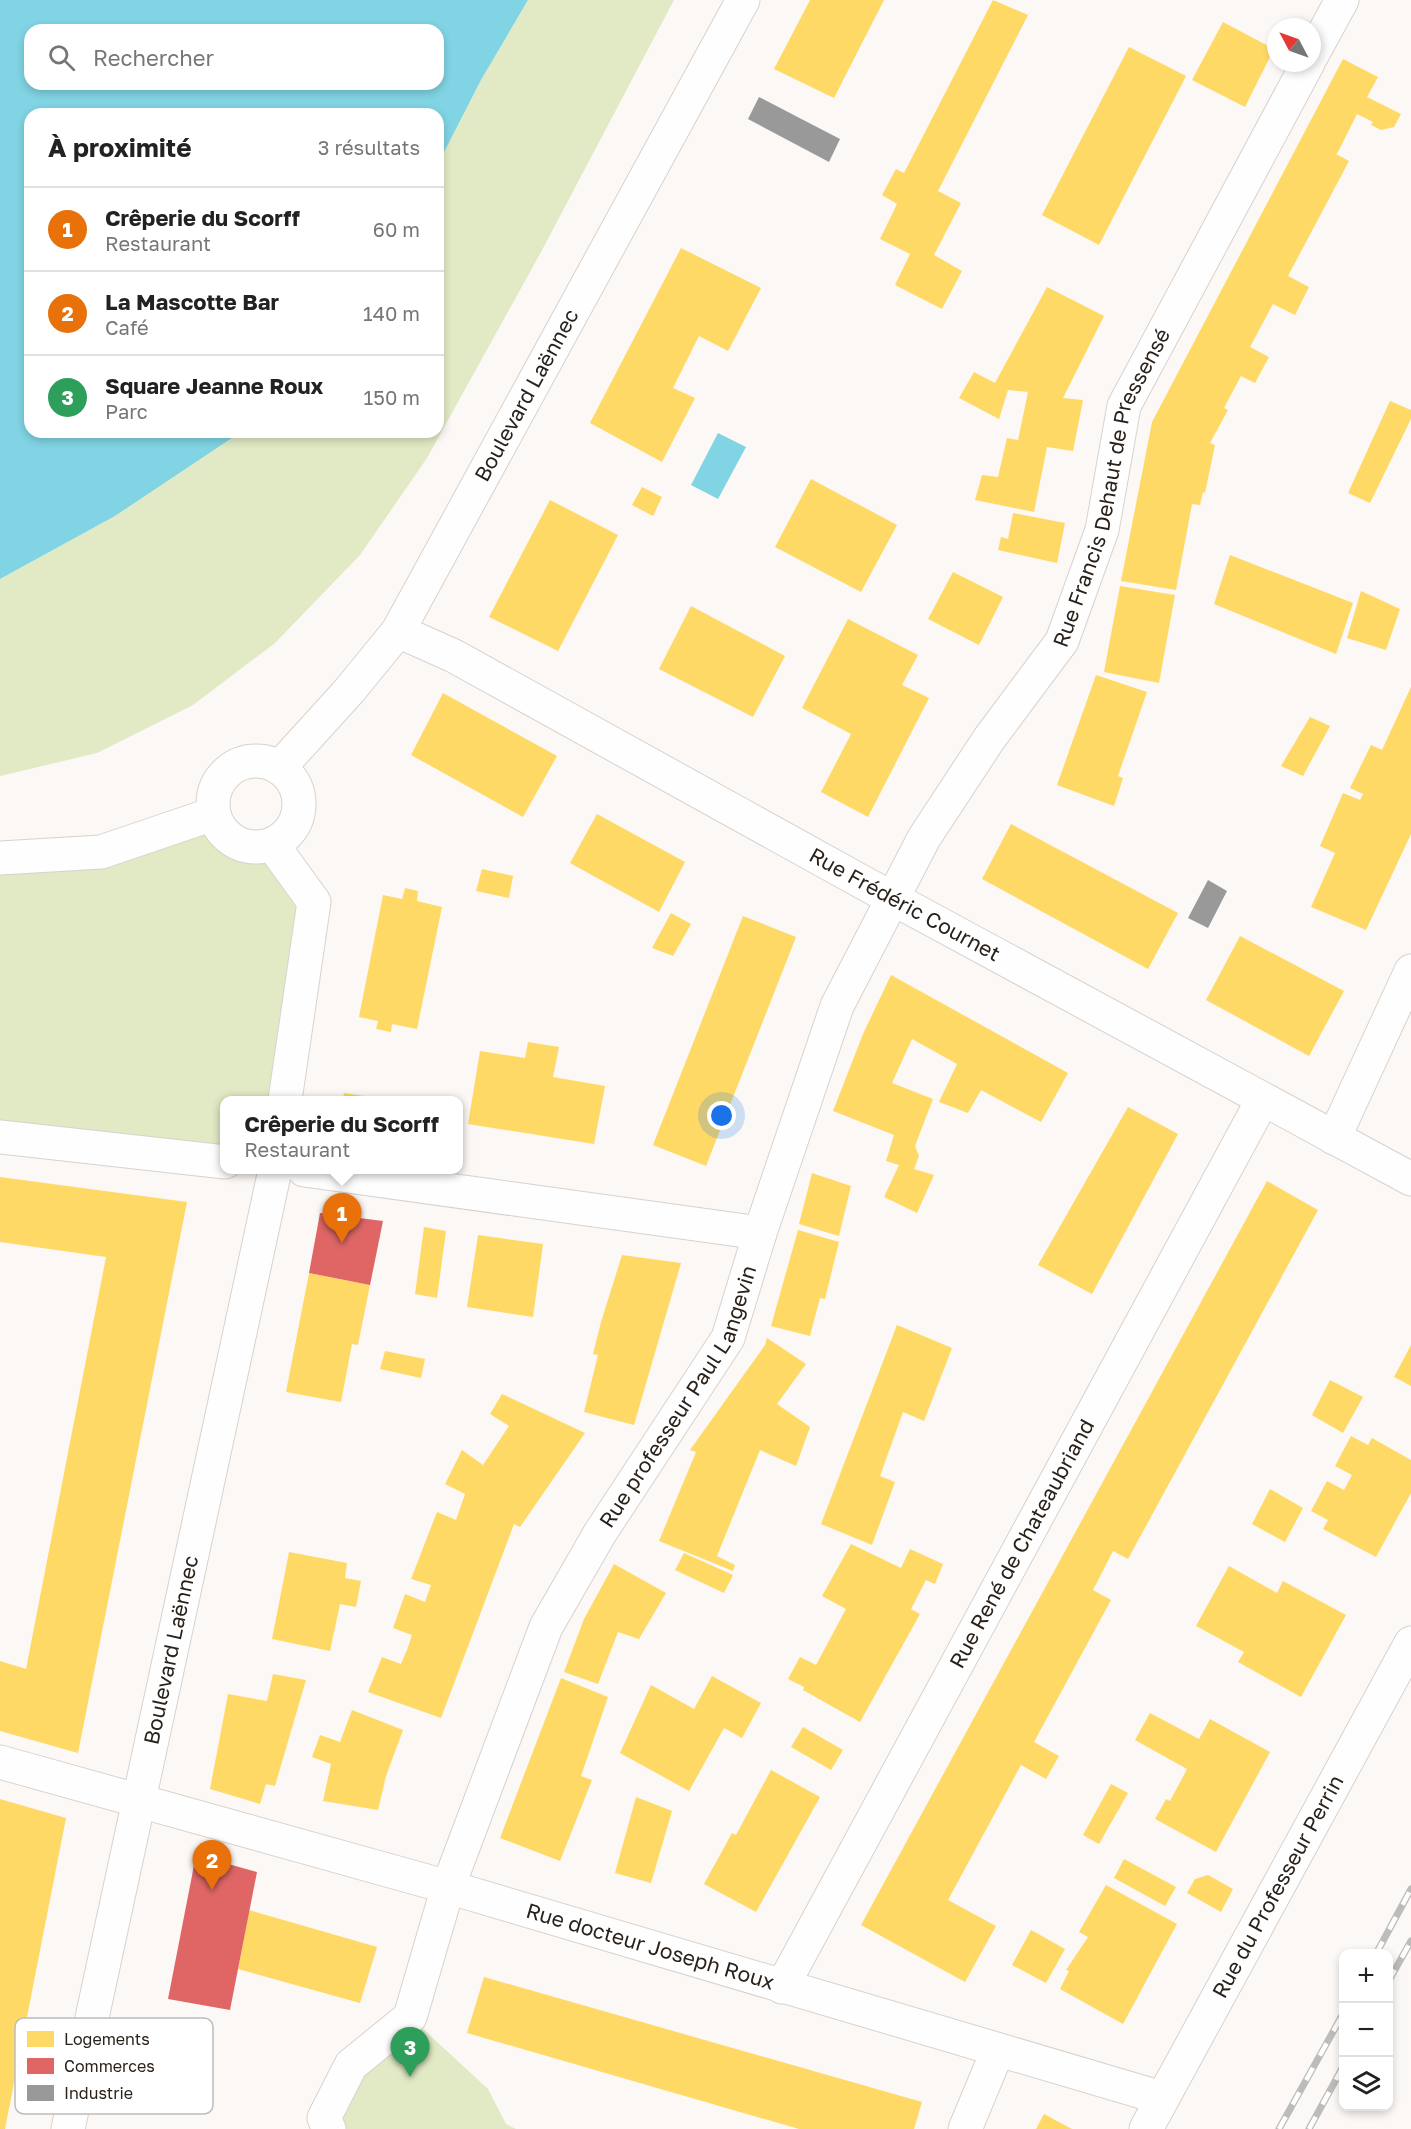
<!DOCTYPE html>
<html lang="fr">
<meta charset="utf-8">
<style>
body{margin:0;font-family:"Golos Text",sans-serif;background:#f6f6f6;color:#222}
.controls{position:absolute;right:18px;bottom:18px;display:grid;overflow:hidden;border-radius:12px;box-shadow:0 3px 9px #0003}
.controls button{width:54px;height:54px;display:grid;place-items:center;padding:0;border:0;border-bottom:2px solid #e0e0e0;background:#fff;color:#222;font:30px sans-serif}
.compass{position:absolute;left:1267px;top:18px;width:54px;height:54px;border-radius:50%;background:#fff;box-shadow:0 3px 9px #0003;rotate:311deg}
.you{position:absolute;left:722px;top:1116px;width:21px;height:21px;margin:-15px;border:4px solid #fff;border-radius:50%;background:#1a73e8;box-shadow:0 0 0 9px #1a73e833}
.badge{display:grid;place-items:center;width:39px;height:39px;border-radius:50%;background:#2563eb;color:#fff;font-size:20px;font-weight:700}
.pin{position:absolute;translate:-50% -50px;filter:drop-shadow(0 2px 3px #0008)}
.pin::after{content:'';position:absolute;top:32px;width:21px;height:18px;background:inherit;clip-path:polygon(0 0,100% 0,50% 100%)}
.popup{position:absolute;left:220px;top:1096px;width:243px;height:78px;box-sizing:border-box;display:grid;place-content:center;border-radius:12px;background:#fff;filter:drop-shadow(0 2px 4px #0005);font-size:20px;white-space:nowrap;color:#767676}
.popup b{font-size:22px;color:#222}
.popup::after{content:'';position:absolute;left:50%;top:100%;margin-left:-12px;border:12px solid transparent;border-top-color:#fff}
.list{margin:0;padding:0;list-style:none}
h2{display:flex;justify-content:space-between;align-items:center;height:78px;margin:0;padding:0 24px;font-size:26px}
h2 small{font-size:20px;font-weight:400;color:#767676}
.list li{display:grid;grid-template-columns:39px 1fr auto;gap:18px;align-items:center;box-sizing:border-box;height:84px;padding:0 24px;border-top:2px solid #e0e0e0}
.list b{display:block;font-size:22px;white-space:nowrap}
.list p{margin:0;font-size:20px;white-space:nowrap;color:#767676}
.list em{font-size:20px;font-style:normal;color:#767676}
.icon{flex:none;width:33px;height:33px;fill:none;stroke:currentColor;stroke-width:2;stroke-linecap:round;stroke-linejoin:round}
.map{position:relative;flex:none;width:1411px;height:2129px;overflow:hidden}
.search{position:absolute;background:#fff;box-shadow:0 3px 9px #0003;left:24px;top:24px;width:420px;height:66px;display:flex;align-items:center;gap:15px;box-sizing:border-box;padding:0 21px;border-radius:18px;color:#767676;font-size:22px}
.panel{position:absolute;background:#fff;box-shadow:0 3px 9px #0003;left:24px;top:108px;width:420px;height:330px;border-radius:18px}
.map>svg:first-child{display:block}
.green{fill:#e1eac4}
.water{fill:#80d4e3;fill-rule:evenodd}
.homes{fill:#ffd966}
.shops{fill:#e06666}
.industry{fill:#999}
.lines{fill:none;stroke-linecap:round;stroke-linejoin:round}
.minor-casing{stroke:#d8d2cd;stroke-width:35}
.secondary-casing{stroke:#d8d2cd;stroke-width:35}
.minor{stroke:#fefefe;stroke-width:33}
.secondary{stroke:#fefefe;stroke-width:33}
.rail-casing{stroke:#bcbcba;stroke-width:7}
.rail{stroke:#fff;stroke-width:4.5;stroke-dasharray:14;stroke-linecap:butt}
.labels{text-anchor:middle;stroke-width:6;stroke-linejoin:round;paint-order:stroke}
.street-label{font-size:21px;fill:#29211a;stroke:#fff}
.key{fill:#fff;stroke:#bfbcba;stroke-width:1.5}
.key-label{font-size:16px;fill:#29211a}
</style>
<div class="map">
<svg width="1411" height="2129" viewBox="0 0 1411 2129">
<rect width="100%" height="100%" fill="#fbf8f6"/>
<path class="green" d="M 528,0 L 674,0 L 541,252 L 427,458 L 360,555 L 275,643 L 193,705 L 97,753 L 0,776 L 0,579 L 115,516 L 241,432 L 438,432 L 438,164 L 481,80 Z
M 213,814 C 227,843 241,849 272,844 L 314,902 L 285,1100 L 225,1100 L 225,1162 L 0,1137 L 0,858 Z
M 410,2017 L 488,2089 L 506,2124 L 516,2129 L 329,2129 L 351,2065 Z"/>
<path class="water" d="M 0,0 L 528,0 L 481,80 L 438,164 L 438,114 L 30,114 L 30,432 L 241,432 L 115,516 L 0,579 ZM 30,30 L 438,30 L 438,84 L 30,84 Z
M 718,433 L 746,447 L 718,499 L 691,485 Z"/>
<path class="homes" d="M 810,0 L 884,0 L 834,98 L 774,69 Z
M 993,0 L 1028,15 L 938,191 L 961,203 L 934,255 L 962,271 L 942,309 L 895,285 L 910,254 L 880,239 L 897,204 L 882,195 L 896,169 L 904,173 Z
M 1223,22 L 1274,49 L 1245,107 L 1192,80 Z
M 1129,47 L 1186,76 L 1099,245 L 1042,215 Z
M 1343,59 L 1378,77 L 1367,97 L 1401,114 L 1394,127 L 1381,130 L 1371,125 L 1373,122 L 1357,114 L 1338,152 L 1336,154 L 1349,161 L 1288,276 L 1309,287 L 1295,315 L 1273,304 L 1250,347 L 1269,357 L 1255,383 L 1241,376 L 1224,408 L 1228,410 L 1210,443 L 1215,445 L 1205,493 L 1203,492 L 1200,505 L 1192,504 L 1176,590 L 1121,581 L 1152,422 Z
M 681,248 L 761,288 L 728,351 L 699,336 L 673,388 L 695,398 L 662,462 L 590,423 Z
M 1047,287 L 1104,316 L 1063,398 L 1083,400 L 1073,451 L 1047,447 L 1034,512 L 975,500 L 982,475 L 998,477 L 1007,438 L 1018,440 L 1028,392 L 1008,390 L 999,419 L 959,398 L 974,372 L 995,383 Z
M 1390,401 L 1411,410 L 1411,419 L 1370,503 L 1348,493 Z
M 811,479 L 897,525 L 861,592 L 775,547 Z
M 642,487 L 662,497 L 653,516 L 632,505 Z
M 550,500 L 618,535 L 558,651 L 489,617 Z
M 1013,513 L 1065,523 L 1057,563 L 998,550 L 1001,537 L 1008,539 Z
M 1230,555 L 1353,603 L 1336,654 L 1214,604 Z
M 953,572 L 1003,597 L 979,645 L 928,619 Z
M 1120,586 L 1175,595 L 1159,683 L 1104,672 Z
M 1361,591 L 1400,609 L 1386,650 L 1347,638 Z
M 691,606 L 785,656 L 753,717 L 659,669 Z
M 848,619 L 918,655 L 902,685 L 929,698 L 868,817 L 821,792 L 851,734 L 802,708 Z
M 1096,675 L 1147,692 L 1118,776 L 1123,778 L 1114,806 L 1057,785 Z
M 1411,687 L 1411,834 L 1366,930 L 1311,907 L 1335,853 L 1320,846 L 1343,793 L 1360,800 L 1363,794 L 1350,788 L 1371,745 L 1382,750 Z
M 443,693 L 557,756 L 523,817 L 411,755 Z
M 1310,717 L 1330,726 L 1303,776 L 1281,766 Z
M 597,814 L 685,862 L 659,912 L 570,863 Z
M 1011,824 L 1178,913 L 1148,969 L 982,879 Z
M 482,869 L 513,876 L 509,898 L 476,891 Z
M 405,888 L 418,891 L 417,901 L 442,907 L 417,1029 L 392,1024 L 391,1032 L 376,1029 L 378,1021 L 359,1017 L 383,895 L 402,899 Z
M 671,913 L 691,924 L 673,956 L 652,948 Z
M 743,916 L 796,937 L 706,1166 L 653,1145 Z
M 1240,936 L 1344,991 L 1309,1056 L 1206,1000 Z
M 891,975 L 1068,1073 L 1041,1122 L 981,1090 L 968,1113 L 939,1102 L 957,1064 L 912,1039 L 892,1083 L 933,1099 L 915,1146 L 919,1156 L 914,1169 L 934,1175 L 917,1213 L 884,1197 L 899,1165 L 886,1161 L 894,1135 L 833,1111 L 863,1034 Z
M 528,1042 L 559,1047 L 553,1077 L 605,1086 L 594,1144 L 468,1124 L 480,1051 L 525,1058 Z
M 344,1093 L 384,1099 L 384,1100 L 343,1100 Z
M 1128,1107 L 1178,1134 L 1092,1294 L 1038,1265 Z
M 812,1173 L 851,1186 L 839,1236 L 799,1224 Z
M 0,1177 L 187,1202 L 78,1753 L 0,1731 L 0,1661 L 26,1669 L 106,1257 L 0,1242 Z
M 1267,1181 L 1318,1210 L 1128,1559 L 1113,1551 L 1093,1590 L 1111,1600 L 1034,1742 L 1059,1756 L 1046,1779 L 1021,1765 L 948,1900 L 996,1926 L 965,1982 L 861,1925 Z
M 424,1227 L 446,1231 L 437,1298 L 415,1294 Z
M 798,1230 L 839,1242 L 825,1299 L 820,1298 L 810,1336 L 771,1326 Z
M 478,1235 L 543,1244 L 533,1317 L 467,1307 Z
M 622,1255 L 681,1263 L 634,1425 L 584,1412 L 598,1355 L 593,1354 L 601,1322 Z
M 309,1273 L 370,1285 L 358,1345 L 352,1344 L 341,1402 L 286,1392 Z
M 897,1325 L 952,1348 L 924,1421 L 903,1412 L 880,1476 L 895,1482 L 872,1545 L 821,1524 Z
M 767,1338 L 806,1364 L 777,1404 L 810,1427 L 796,1466 L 760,1450 L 717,1556 L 735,1565 L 733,1571 L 659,1541 L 696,1452 L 690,1450 L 765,1345 Z
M 1411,1345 L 1411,1386 L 1394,1377 Z
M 385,1351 L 425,1359 L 421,1378 L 380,1369 Z
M 1330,1380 L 1363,1397 L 1343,1433 L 1312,1415 Z
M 502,1394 L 585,1433 L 520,1527 L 514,1524 L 441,1718 L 368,1692 L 382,1657 L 401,1664 L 407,1650 L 412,1635 L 393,1628 L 405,1594 L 425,1602 L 431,1585 L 411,1579 L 437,1512 L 456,1520 L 465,1494 L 445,1484 L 462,1450 L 483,1465 L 509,1426 L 490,1414 Z
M 1351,1436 L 1368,1445 L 1372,1438 L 1411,1460 L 1411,1493 L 1376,1557 L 1323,1529 L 1328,1520 L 1311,1511 L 1327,1481 L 1344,1490 L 1352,1475 L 1335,1466 Z
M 1270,1489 L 1303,1508 L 1285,1542 L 1252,1524 Z
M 851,1544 L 901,1568 L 910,1549 L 943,1564 L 935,1584 L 926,1580 L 911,1609 L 920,1614 L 860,1722 L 803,1690 L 804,1687 L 788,1679 L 800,1657 L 816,1665 L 846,1609 L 822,1596 Z
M 289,1552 L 347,1563 L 345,1578 L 361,1581 L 356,1607 L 340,1604 L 330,1651 L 272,1639 Z
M 684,1553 L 733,1575 L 724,1593 L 675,1570 Z
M 614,1564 L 666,1593 L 639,1639 L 618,1632 L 598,1684 L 564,1672 L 584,1619 Z
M 1229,1566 L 1277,1593 L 1283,1581 L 1346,1615 L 1301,1697 L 1238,1662 L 1244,1652 L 1196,1626 Z
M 273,1674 L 306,1680 L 275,1786 L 266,1784 L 260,1804 L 210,1789 L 228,1694 L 267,1701 Z
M 712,1676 L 761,1703 L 742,1738 L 724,1728 L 689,1791 L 620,1753 L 651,1685 L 694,1709 Z
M 561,1678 L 608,1697 L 581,1776 L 592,1780 L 560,1861 L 500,1838 Z
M 352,1710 L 403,1730 L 386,1776 L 378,1810 L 323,1801 L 331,1764 L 312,1757 L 320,1735 L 340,1742 Z
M 1150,1713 L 1199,1739 L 1210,1719 L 1270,1752 L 1216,1852 L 1155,1819 L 1166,1799 L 1170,1801 L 1187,1769 L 1135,1740 Z
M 803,1727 L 843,1750 L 831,1770 L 791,1747 Z
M 771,1770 L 820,1797 L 756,1912 L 704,1884 L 732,1833 L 736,1835 Z
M 1111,1784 L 1128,1793 L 1099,1844 L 1083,1835 Z
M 636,1797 L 672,1811 L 651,1883 L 615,1873 Z
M 0,1799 L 66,1818 L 5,2129 L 0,2129 Z
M 1124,1859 L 1176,1887 L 1165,1906 L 1114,1878 Z
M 1208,1875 L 1233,1889 L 1221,1912 L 1187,1893 L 1195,1879 Z
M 1106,1885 L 1177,1924 L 1123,2024 L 1060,1989 L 1069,1971 L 1066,1970 L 1088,1937 L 1079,1932 Z
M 249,1910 L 377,1947 L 360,2003 L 238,1969 Z
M 1031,1930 L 1065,1949 L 1046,1983 L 1012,1965 Z
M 484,1977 L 922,2102 L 914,2129 L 799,2129 L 467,2033 Z
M 1044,2114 L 1072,2129 L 1036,2129 Z"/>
<path class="shops" d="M 320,1213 L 383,1221 L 370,1285 L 309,1273 Z
M 196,1855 L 257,1872 L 230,2010 L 168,1999 Z"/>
<path class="industry" d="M 759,97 L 840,139 L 829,162 L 748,119 Z
M 1208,880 L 1227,891 L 1208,928 L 1188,918 Z"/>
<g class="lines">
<g class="minor-casing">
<g id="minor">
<path d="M 1312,55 L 1342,0"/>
<path id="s1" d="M 398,631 L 454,656 L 864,883 L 1411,1179"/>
<path d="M 272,844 L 314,902 L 285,1100"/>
<path d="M 0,1137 L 225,1162"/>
<path d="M 1334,1138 L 1411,971"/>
<path d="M 304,1170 L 760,1233"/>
<path id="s2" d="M 0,1762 L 448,1887 L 1162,2098"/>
<path id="s3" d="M 782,1987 L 1262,1101"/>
<path id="s4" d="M 68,2129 L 275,1170"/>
<path id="s5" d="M 329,2129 L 324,2118 L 351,2065 L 410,2017 L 448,1887 L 546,1627 L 600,1533 L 728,1338 L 760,1233 L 837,1006 L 924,838 L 989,739 L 1062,641 L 1102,530 L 1124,406 L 1308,63"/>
<path d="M 965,2129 L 998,2050"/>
<path id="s6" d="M 1146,2129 L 1411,1643"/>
</g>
</g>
<g class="secondary-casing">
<g id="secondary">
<circle cx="256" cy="804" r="43"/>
<path id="s7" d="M 279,768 L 349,691 L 398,631 L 743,0"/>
<path d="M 0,858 L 101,852 L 213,814"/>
</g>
</g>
<use href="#minor" class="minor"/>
<use href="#secondary" class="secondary"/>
<g class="rail-casing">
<path id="rail" d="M 1376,1954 L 1411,1889
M 1388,1982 L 1411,1941
M 1279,2129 L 1344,2012
M 1309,2129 L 1344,2065"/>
</g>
<use href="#rail" class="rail"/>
</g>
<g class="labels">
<g class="street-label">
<text dy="7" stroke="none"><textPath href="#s7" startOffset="450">Boulevard Laënnec</textPath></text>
<text dy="7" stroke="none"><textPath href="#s5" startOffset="1844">Rue Francis Dehaut de Pressensé</textPath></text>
<text dy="7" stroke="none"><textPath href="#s1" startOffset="576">Rue Frédéric Cournet</textPath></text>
<text dy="7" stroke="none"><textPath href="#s5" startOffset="828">Rue professeur Paul Langevin</textPath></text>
<text dy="7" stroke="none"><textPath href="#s3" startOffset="504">Rue René de Chateaubriand</textPath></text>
<text dy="7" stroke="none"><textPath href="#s4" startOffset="490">Boulevard Laënnec</textPath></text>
<text dy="7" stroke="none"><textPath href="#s6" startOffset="276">Rue du Professeur Perrin</textPath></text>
<text dy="7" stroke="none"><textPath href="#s2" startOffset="676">Rue docteur Joseph Roux</textPath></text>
</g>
</g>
<rect x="15" y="2018" width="198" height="96" rx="9" class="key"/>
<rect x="27" y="2031" width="27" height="16" fill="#ffd966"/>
<rect x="27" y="2058" width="27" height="16" fill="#e06666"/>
<rect x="27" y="2085" width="27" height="16" fill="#999"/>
<g class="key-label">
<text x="64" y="2045">Logements</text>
<text x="64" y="2072">Commerces</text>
<text x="64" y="2099">Industrie</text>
</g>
</svg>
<div class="controls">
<button>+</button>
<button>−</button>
<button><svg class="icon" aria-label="layers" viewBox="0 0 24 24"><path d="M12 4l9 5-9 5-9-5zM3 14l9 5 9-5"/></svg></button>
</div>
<svg class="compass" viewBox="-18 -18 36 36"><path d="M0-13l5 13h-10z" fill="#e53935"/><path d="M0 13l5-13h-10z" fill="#767676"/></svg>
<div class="you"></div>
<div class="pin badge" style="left:342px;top:1243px;background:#e8710a">1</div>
<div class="popup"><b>Crêperie du Scorff</b>Restaurant</div>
<div class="pin badge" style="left:212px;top:1890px;background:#e8710a">2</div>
<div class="pin badge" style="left:410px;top:2077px;background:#2e9e5b">3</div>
<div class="search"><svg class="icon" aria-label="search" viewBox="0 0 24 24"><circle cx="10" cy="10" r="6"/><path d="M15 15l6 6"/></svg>Rechercher</div>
<section class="panel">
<h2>À proximité<small>3 résultats</small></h2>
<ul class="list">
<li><span class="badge" style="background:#e8710a">1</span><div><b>Crêperie du Scorff</b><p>Restaurant</p></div><em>60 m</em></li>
<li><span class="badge" style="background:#e8710a">2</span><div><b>La Mascotte Bar</b><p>Café</p></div><em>140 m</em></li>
<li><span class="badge" style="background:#2e9e5b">3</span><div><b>Square Jeanne Roux</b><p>Parc</p></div><em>150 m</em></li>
</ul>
</section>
</div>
